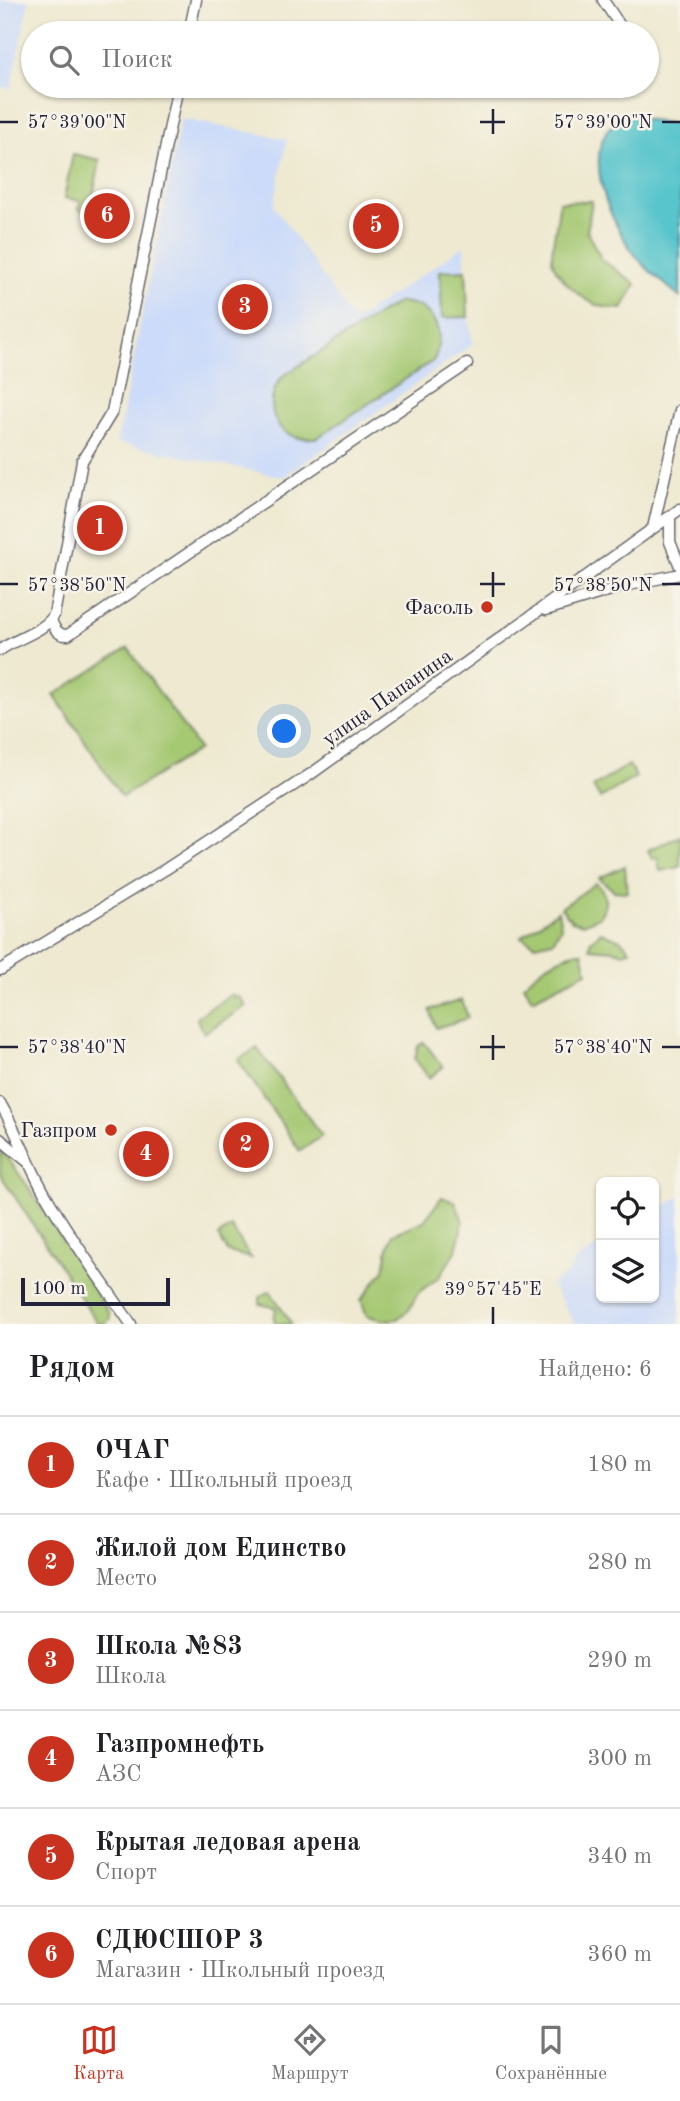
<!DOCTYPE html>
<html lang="ru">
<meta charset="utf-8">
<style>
body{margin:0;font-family:"Old Standard TT",serif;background:#f6f6f6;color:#202124}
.controls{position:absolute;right:21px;bottom:21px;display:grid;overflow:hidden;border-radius:10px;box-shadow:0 2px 5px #0004}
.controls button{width:63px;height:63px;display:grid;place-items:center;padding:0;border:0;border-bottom:2px solid #e0e0e0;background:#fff;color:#202124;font:35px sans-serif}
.scale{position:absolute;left:21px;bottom:18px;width:149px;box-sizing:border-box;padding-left:7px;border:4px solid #22223b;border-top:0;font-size:19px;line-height:24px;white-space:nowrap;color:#22223b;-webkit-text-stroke:5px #f7f3e8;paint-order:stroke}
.you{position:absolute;left:285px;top:732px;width:24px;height:24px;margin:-18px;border:5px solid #fff;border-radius:50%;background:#1a73e8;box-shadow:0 0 0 10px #1a73e833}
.badge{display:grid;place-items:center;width:46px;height:46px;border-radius:50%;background:#c8321e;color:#fff;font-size:23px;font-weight:700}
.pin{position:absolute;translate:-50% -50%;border:4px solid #fff;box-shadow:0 2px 7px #0006}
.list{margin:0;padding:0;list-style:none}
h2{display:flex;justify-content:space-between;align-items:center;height:91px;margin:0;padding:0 28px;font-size:30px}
h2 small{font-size:23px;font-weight:400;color:#757577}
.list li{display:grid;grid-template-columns:46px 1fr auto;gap:21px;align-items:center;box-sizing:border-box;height:98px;padding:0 28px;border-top:2px solid #e0e0e0}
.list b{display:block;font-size:26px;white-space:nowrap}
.list p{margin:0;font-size:23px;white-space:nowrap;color:#757577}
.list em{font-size:23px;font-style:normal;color:#757577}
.icon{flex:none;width:38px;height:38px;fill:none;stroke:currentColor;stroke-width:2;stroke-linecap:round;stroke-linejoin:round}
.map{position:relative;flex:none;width:680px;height:1324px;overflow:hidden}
.search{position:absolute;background:#fff;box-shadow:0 2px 5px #0004;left:21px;right:21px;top:21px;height:77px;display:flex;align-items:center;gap:18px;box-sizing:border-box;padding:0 24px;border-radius:38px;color:#757577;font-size:26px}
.sheet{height:679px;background:#fff}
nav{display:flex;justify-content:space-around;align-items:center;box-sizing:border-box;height:98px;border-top:2px solid #e0e0e0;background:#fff;font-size:19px;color:#757577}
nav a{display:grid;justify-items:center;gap:4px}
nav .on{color:#c8321e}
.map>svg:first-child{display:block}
.built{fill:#ccdbf9}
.green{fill:#a5c872;stroke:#647556;stroke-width:2}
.water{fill:#58c5cc;stroke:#3d7484;stroke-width:2}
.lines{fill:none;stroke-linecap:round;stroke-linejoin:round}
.minor-casing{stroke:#69686f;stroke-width:13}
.minor{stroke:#fff;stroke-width:10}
.ticks{fill:none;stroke:#22223b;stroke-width:2.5}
.poi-dot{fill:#c8321e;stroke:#f7f3e8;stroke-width:2.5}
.labels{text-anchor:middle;stroke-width:5;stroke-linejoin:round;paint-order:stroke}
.poi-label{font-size:21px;fill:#22223b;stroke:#f7f3e8;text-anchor:end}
.street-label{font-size:21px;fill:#22223b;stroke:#f7f3e8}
.ticks-label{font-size:18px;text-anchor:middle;fill:#22223b;stroke:#f7f3e8;stroke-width:5;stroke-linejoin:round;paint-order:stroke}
</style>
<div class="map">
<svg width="680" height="1324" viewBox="0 0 680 1324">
<rect width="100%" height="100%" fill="#f7f3e8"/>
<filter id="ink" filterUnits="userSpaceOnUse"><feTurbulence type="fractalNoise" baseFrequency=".0143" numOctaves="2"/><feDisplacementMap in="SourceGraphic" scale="14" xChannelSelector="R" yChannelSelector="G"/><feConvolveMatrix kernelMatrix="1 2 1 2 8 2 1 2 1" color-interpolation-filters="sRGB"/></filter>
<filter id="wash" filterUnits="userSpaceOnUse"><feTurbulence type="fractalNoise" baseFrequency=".00686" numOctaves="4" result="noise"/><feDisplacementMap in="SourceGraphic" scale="28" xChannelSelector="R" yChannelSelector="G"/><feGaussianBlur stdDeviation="1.57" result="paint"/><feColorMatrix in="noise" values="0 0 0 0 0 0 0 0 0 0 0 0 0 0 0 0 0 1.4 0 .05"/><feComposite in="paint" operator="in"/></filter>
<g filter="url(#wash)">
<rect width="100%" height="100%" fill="#eee9d0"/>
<path class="built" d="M 0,0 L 29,0 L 11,89 L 0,87 Z
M 181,119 L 287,139 L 274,206 L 354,321 L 464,246 L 468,317 L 473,344 L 284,477 L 117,443 Z
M 680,1196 L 680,1322 L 676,1324 L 575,1324 L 551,1284 L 569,1272 L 573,1262 L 601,1244 L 601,1298 L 654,1298 L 654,1212 Z"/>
<path class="green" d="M 73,154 L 100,160 L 90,212 L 79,210 L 80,201 L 64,198 Z
M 592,201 L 587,232 L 602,260 L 636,284 L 622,309 C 615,308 607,308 600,306 C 584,302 552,274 552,257 C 552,238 559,221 559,202 Z
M 466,270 L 468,317 L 442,318 L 440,271 Z
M 398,302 C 432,303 447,330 434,360 L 317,438 C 310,438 302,439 295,437 C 268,427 266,395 283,376 Z
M 128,648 L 199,749 L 122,797 L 54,695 Z
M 629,765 L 636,777 L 600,798 L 593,787 Z
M 680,835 L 680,867 L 660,871 L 658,858 L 652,859 L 648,850 Z
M 625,866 L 627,892 L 614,891 L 599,878 Z
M 596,883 C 607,893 608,905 599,917 L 583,924 L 572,921 L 561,908 Z
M 558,911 L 561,927 L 553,941 L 536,945 L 521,937 Z
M 601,932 L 621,940 L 630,950 L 624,953 L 614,950 L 590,948 L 590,942 Z
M 575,952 L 582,952 L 587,972 L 532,999 L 524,985 C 539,968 554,960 575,952 Z
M 232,994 L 235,998 L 239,996 L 246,1006 L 204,1033 L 198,1022 L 197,1017 Z
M 462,1000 L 468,1018 L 436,1028 L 430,1010 Z
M 424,1042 L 443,1067 L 429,1078 L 415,1059 L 418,1046 Z
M 257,1048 L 322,1136 L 300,1151 L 238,1060 Z
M 1,1149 L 27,1185 L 109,1313 L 110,1319 L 104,1324 L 98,1324 L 0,1174 Z
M 442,1197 L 455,1202 L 463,1221 L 456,1251 L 439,1277 L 418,1293 L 409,1310 L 397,1319 L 384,1320 L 367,1316 L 361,1300 L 384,1270 L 388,1248 L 393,1234 L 424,1221 Z
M 231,1227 L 251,1258 L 228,1252 L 218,1236 Z
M 270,1291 L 291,1323 L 290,1324 L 276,1324 L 274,1320 L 276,1308 L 260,1304 L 260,1297 Z"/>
<path class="water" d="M 627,116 L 680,125 L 680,297 C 667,285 651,274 640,261 C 615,232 585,170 606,132 C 610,125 620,120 627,116 Z"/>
</g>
<g filter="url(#ink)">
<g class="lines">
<g class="minor-casing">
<path id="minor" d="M 603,0 L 625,33
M 189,33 L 196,0
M 670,516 L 670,542 L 680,566
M 653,528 L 680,410
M 546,610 L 624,586 L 680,574
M 51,620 C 54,628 58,636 68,635 L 467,364
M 0,650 C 16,638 44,632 54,615 L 82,461 L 112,412 L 178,86
M 0,970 L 166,869 L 311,774 L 680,509
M 0,1103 C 18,1133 29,1168 48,1199 C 73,1242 103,1283 131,1324
M 0,1139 L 28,1162"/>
</g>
<use href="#minor" class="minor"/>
</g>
</g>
<path class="ticks" d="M 493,109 L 493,134M 0,122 L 18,122M 480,122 L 505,122M 662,122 L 680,122M 493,572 L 493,597M 0,584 L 18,584M 480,584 L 505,584M 662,584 L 680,584M 493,1035 L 493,1060M 0,1047 L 18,1047M 480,1047 L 505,1047M 662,1047 L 680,1047M 493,1307 L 493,1324"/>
<g class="poi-dot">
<circle cx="487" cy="607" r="7"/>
<circle cx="111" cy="1130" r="7"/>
</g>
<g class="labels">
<g class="poi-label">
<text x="473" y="614">Фасоль</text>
<text x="97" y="1137">Газпром</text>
</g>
<g class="street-label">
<text transform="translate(387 697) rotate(-35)" y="7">улица Папанина</text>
</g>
</g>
<g class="ticks-label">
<text x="77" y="128">57°39'00"N</text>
<text x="603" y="128">57°39'00"N</text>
<text x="77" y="591">57°38'50"N</text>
<text x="603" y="591">57°38'50"N</text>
<text x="77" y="1053">57°38'40"N</text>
<text x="603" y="1053">57°38'40"N</text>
<text x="493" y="1295">39°57'45"E</text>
</g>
</svg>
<div class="controls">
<button><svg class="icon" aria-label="locate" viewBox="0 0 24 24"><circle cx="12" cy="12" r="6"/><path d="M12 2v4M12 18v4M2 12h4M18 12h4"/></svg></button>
<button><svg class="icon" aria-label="layers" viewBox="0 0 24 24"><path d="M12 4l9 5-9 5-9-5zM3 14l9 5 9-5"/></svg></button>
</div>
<div class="scale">100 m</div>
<div class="you"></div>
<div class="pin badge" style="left:100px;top:528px">1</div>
<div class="pin badge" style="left:246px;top:1145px">2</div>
<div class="pin badge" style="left:245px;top:307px">3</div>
<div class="pin badge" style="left:146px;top:1154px">4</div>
<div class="pin badge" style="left:376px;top:226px">5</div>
<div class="pin badge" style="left:107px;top:216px">6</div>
<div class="search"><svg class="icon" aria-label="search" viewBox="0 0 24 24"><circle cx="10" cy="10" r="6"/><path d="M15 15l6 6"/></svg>Поиск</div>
</div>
<section class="sheet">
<h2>Рядом<small>Найдено: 6</small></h2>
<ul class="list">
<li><span class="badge">1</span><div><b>ОЧАГ</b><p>Кафе · Школьный проезд</p></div><em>180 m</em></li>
<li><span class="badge">2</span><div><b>Жилой дом Единство</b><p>Место</p></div><em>280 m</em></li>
<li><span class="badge">3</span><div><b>Школа №83</b><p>Школа</p></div><em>290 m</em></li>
<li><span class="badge">4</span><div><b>Газпромнефть</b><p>АЗС</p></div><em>300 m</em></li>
<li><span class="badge">5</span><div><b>Крытая ледовая арена</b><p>Спорт</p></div><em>340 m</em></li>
<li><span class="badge">6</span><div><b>СДЮСШОР 3</b><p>Магазин · Школьный проезд</p></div><em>360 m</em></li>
</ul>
</section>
<nav>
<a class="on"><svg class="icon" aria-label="map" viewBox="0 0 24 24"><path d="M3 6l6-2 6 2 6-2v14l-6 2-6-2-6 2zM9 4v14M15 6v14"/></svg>Карта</a>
<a><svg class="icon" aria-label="directions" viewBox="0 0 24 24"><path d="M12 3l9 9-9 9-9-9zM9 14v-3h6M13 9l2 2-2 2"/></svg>Маршрут</a>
<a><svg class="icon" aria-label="saved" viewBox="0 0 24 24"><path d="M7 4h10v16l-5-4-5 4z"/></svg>Сохранённые</a>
</nav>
